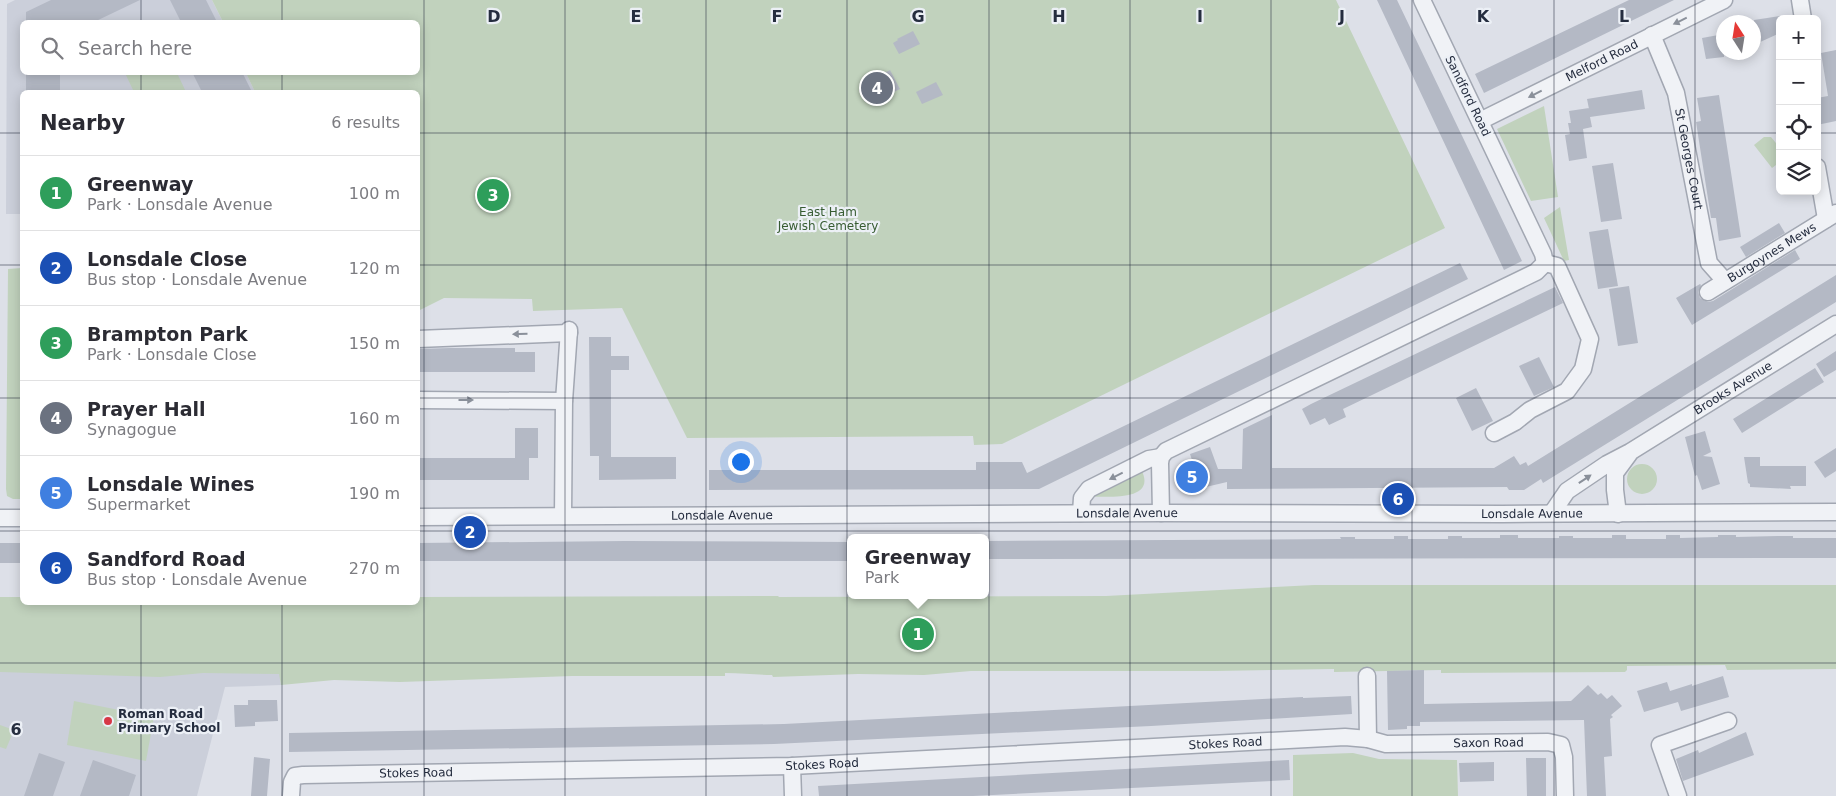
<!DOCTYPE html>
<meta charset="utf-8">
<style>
body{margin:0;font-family:"DejaVu Sans",sans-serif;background:#f2f2f3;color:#2b2b33}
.controls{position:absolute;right:15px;top:15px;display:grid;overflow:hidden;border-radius:8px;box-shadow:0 2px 12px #0003}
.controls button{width:45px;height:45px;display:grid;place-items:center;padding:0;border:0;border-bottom:1px solid #e1e1e2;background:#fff;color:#2b2b33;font:25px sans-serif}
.compass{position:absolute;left:1716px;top:15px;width:45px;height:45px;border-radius:50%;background:#fff;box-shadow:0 2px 12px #0003;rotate:348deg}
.you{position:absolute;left:740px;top:461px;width:18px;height:18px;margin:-12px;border:4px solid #fff;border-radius:50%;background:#1a73e8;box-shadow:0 0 0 8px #1a73e833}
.badge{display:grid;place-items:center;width:32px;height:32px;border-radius:50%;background:#2563eb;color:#fff;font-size:16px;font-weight:700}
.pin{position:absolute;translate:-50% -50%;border:2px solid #fff;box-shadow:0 1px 5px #0006}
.popup{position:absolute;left:847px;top:534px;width:142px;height:65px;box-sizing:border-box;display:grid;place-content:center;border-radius:8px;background:#fff;filter:drop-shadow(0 1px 4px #0005);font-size:16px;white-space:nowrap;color:#7c7c81}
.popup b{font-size:19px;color:#2b2b33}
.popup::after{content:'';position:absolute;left:50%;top:100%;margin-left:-10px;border:10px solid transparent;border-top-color:#fff}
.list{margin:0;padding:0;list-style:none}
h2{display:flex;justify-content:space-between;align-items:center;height:65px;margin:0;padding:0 20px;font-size:21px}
h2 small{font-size:16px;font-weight:400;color:#7c7c81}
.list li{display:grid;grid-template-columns:32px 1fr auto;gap:15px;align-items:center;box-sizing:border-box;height:75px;padding:0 20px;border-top:1px solid #e1e1e2}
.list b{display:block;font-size:19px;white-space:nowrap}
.list p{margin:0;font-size:16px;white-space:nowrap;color:#7c7c81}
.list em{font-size:16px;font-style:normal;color:#7c7c81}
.icon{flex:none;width:28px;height:28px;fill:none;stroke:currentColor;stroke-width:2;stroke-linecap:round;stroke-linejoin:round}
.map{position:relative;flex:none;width:1836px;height:796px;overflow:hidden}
.search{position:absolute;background:#fff;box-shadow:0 2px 12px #0003;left:20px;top:20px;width:400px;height:55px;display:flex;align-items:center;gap:12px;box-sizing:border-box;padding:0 18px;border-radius:8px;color:#7c7c81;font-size:19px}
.panel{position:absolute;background:#fff;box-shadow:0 2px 12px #0003;left:20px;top:90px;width:400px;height:515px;border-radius:8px}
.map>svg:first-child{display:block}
.built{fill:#cbcfda}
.green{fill:#c1d2bd}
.building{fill:#b4b9c5}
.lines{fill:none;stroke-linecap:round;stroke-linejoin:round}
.minor-casing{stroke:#a2a7b2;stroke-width:19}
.minor{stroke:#f0f2f6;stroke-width:16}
.oneway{fill:#8a909a}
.grid{fill:none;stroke:#252d3f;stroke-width:1;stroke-opacity:0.55}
.poi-dot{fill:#d73846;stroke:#ecf0f6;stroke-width:2}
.labels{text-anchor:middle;stroke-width:4.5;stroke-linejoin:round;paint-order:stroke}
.street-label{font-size:12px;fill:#252d3f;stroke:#ecf0f6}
.park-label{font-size:12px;fill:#375c32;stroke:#ecf0f6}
.poi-label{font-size:12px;font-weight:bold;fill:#252d3f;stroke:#ecf0f6;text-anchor:start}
.grid-label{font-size:16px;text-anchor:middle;font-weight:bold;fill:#252d3f;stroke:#ecf0f6;stroke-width:4.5;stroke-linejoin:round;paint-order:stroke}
</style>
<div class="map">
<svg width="1836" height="796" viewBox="0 0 1836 796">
<rect width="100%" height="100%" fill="#dde0e8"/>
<path class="built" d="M 15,0 L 212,0 L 223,22 L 22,22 L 22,72 L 246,73 L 255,92 L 22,92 L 22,214 L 6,214 L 7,4 Z
M 0,644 L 281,644 L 280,676 L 281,685 L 225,687 L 197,796 L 0,796 Z"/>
<path class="green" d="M 212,0 L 1336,0 L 1445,228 L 1002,444 L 974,445 L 973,436 L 687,438 L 622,308 L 533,311 L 532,299 L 444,298 L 418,311 L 418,92 L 255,92 L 246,73 L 418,72 L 418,22 L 223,22 Z
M 125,73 L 177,73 L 186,92 L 134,92 Z
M 1544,106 L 1558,197 L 1531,201 L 1497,129 Z
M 1764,137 L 1771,137 L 1780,148 L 1780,162 L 1772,168 L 1754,145 Z
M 1560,207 L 1569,260 L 1564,261 L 1544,218 Z
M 22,268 L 22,499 L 13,499 L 7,496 L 6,489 L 8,269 Z
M1627 479a15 15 0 1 1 30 0a15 15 0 1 1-30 0Z
M 1141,469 C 1158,502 1108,496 1090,497 Z
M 1314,585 L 1836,585 L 1836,669 L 1727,670 L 1725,665 L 1627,666 L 1627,670 L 1625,672 L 1441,673 L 1441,670 L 1334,672 L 1334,669 L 1215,671 L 971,671 L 924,675 L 858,674 L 773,677 L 772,675 C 756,675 742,673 725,673 L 725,676 L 572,676 L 400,682 L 334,680 L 281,685 L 279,674 L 203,673 L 160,677 L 0,672 L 0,597 L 22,597 L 22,602 L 418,602 L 418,597 L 778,596 L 779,597 L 1106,596 Z
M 74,701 L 154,717 L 146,761 L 67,745 Z
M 0,725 L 14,730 L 6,749 L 0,747 Z
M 1353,753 L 1379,759 L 1457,760 L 1458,796 L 1293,796 L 1293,755 Z"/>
<path class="building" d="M 51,0 L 140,0 L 94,22 L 26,22 L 26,12 Z
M 170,0 L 206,0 L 217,22 L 181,22 Z
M 1377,0 L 1397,0 L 1522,261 L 1504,270 Z
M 1629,0 L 1674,0 L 1484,93 L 1475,74 Z
M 1780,16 L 1780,33 L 1758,43 L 1757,37 L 1754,38 L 1754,20 Z
M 913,31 L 920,44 L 899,54 L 893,43 L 898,40 L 897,39 Z
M 1724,34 L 1724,57 L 1706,59 L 1702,38 Z
M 1836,50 L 1836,121 L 1817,125 L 1817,98 L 1828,96 L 1821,53 Z
M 890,70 L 900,89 L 871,103 L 869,100 L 865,102 L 859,90 L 863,87 L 862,84 Z
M 26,72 L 60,72 L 60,92 L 26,92 Z
M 192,72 L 242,72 L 252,92 L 202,92 Z
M 936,82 L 943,95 L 922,104 L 916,92 Z
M 1642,90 L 1645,109 L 1590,117 L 1592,127 L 1583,129 L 1587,158 L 1569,161 L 1565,135 L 1570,134 L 1568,123 L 1571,123 L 1569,111 L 1589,108 L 1589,109 L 1587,99 Z
M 1719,95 L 1741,237 L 1719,241 L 1716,218 L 1711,218 L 1696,122 L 1701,121 L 1697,98 Z
M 1613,163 L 1622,219 L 1601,222 L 1592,166 Z
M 1779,223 L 1785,233 L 1746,257 L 1740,247 Z
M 1608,229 L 1618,286 L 1598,289 L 1589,232 Z
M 1795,250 L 1800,259 L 1692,325 L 1676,298 L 1700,284 L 1701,285 L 1698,292 L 1700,298 L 1708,302 L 1713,301 Z
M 1460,263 L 1468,279 L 1039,489 L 709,490 L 709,470 L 976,470 L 976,462 L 1022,462 L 1027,473 Z
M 1836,275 L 1836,302 L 1543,483 L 1541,479 L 1524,490 L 1509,490 L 1507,487 L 1227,489 L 1227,482 L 1210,486 L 1203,488 L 1200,486 L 1194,488 L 1188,485 L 1184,472 L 1195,469 L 1190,454 L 1210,447 L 1218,469 L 1242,469 L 1243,429 L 1272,415 L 1272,468 L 1494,468 L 1514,456 L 1520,465 L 1526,462 L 1528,466 Z
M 1629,286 L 1638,343 L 1618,346 L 1609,289 Z
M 1555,287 L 1563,303 L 1343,409 L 1346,417 L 1329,425 L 1325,418 L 1310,425 L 1302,409 L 1311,404 Z
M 589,337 L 611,337 L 611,356 L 629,356 L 629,370 L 611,370 L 611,457 L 676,457 L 676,479 L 599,480 L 599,456 L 590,456 Z
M 450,348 L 515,348 L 515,352 L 535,352 L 535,372 L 418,372 L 418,349 Z
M 1836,351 L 1836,370 L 1824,377 L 1816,364 Z
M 1539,357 L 1554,387 L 1534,396 L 1519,366 Z
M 1815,368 L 1824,382 L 1742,433 L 1733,419 Z
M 1476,388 L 1493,421 L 1472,431 L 1456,398 Z
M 515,428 L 538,428 L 538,458 L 529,458 L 529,480 L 418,480 L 418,458 L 515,458 Z
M 1705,431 L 1711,452 L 1703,456 L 1712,457 L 1720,484 L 1702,490 L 1697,475 L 1695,476 L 1685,437 Z
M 1836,448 L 1836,471 L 1825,478 L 1814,462 Z
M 1744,457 L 1760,457 L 1760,466 L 1806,466 L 1806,486 L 1790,486 L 1791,489 L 1750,487 L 1750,484 L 1748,483 Z
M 1500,535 L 1518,535 L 1518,538 L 1559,538 L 1559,536 L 1573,536 L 1573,538 L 1612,538 L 1612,535 L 1626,535 L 1626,539 L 1666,539 L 1666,535 L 1680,535 L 1680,538 L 1718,537 L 1718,535 L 1736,535 L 1736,537 L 1778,536 L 1793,536 L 1793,538 L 1836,538 L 1836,558 L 986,559 L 986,541 L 1341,539 L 1340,537 L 1355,537 L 1355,539 L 1394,539 L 1394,536 L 1408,536 L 1408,539 L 1448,539 L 1448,536 L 1462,536 L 1462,538 L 1500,538 Z
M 625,541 L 850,542 L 850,561 L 418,561 L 418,543 Z
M 0,543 L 22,543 L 22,563 L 0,563 Z
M 1424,670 L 1424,704 L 1571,701 L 1588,685 L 1598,695 L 1601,693 L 1607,699 L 1612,695 L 1622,706 L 1611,715 L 1613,717 L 1610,719 L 1612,756 L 1604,757 L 1606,796 L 1587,796 L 1584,720 L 1420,722 L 1420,726 L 1407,726 L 1407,729 L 1388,730 L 1387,671 Z
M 1723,676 L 1729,697 L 1681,711 L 1678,702 L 1644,712 L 1637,691 L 1667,682 L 1670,691 L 1692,684 L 1692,686 Z
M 1351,696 L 1352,714 L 1151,726 L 774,744 L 289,752 L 289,733 L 784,724 L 1303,697 L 1303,698 Z
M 248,700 L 277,700 L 278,721 L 255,722 L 255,726 L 235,727 L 234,705 L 248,705 Z
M 1746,732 L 1754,755 L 1683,781 L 1676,759 L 1698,750 L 1699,753 Z
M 39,753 L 65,762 L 53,796 L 24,796 Z
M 254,757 L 270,759 L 267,796 L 251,796 Z
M 1526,758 L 1546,758 L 1546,796 L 1527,796 Z
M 93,760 L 136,775 L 129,796 L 80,796 Z
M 1289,760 L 1290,780 L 973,796 L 819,796 L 818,786 Z
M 1494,762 L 1494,781 L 1460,782 L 1459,763 Z"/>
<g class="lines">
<g class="minor-casing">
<g id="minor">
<path d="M 1800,0 L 1803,19"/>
<path id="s1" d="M 1652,35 L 1676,93 L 1709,263 L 1725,281"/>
<path id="s2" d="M 1480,121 L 1724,0"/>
<path d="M 1817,167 L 1826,219"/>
<path id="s3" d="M 1708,292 L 1836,213"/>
<path d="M 418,339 L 569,333"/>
<path d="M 418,400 L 564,401"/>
<path d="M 1494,433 L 1515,422 L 1530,410 L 1567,391 L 1583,369 L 1590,339 L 1557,266 L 1545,263"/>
<path d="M 1081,513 L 1082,498 L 1089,489 L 1149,459 L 1161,457"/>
<path d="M 1161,513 L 1160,463 L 1161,457 L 1166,451 L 1536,272 L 1545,263 L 1543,254 L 1422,0"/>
<path id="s4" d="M 1552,513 L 1567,491 L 1607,464 L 1630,452 L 1836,324"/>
<path d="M 1618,514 L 1615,490 L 1615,473 L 1629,454"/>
<path d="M 563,516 L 564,401 L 569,330"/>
<path id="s5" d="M 418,517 L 1161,513 L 1502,514 L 1836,512"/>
<path d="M 0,518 L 22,518"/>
<path d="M 1367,676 L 1368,739"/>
<path d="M 792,766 L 793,796"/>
<path id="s6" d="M 291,796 L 292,782 L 295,776 L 303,775 L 792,766 L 1345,737 L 1368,739 L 1386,744 L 1548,742 L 1561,745 L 1564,757 L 1565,796"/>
<path d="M 1678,796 L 1660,745 L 1728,721"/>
</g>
</g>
<use href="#minor" class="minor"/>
</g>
<defs><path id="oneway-solid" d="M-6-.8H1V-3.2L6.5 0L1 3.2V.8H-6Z" transform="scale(1.25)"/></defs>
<g class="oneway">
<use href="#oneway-solid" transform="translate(1680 21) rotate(154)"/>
<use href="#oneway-solid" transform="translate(1535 94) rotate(153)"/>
<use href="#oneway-solid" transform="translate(520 334) rotate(178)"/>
<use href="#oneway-solid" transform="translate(466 400)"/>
<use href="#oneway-solid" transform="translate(1116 476) rotate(153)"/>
<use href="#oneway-solid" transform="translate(1585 479) rotate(-34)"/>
</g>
<path class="grid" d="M 141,0 L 141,22M 282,0 L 282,22M 424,0 L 424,796M 565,0 L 565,796M 706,0 L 706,796M 847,0 L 847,796M 989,0 L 989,796M 1130,0 L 1130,796M 1271,0 L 1271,796M 1412,0 L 1412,796M 1554,0 L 1554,796M 1695,0 L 1695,796M 141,72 L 141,92M 282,72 L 282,92M 0,133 L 22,133M 418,133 L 1780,133M 1817,133 L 1836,133M 0,265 L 22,265M 418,265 L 1836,265M 0,398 L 22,398M 418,398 L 1836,398M 0,531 L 22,531M 418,531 L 1836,531M 141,602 L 141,796M 282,602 L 282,796M 0,663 L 1836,663"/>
<circle class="poi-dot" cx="108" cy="721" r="5"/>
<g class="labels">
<g class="street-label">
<text dy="4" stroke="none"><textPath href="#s2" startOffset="136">Melford Road</textPath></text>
<text transform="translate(1468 96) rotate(64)" y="4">Sandford Road</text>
<text dy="4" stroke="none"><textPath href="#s1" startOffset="130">St Georges Court</textPath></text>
<text dy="4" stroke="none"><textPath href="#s3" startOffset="75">Burgoynes Mews</textPath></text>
<text dy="4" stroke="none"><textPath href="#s4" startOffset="222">Brooks Avenue</textPath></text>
<text dy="4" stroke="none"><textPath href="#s5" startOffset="709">Lonsdale Avenue</textPath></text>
<text dy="4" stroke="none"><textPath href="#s5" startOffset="1114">Lonsdale Avenue</textPath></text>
<text dy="4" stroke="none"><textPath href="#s5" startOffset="304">Lonsdale Avenue</textPath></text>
<text dy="4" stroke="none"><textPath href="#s6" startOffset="952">Stokes Road</textPath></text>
<text dy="4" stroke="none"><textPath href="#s6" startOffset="1216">Saxon Road</textPath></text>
<text dy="4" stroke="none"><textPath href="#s6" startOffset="548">Stokes Road</textPath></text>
<text dy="4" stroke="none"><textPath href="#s6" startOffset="142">Stokes Road</textPath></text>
</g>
<g class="park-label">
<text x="828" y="216">East Ham<tspan x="828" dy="14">Jewish Cemetery</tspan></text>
</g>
<g class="poi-label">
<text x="118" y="718">Roman Road<tspan x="118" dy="14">Primary School</tspan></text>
</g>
</g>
<g class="grid-label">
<text x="494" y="22">D</text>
<text x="636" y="22">E</text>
<text x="777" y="22">F</text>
<text x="918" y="22">G</text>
<text x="1059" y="22">H</text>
<text x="1200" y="22">I</text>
<text x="1342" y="22">J</text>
<text x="1483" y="22">K</text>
<text x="1624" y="22">L</text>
<text x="16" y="735">6</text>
</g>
</svg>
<div class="controls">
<button>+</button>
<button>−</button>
<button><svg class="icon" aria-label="locate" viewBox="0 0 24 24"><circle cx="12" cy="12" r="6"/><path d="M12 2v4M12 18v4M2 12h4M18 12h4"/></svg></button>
<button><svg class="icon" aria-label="layers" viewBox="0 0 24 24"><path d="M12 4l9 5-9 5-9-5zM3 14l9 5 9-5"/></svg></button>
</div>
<svg class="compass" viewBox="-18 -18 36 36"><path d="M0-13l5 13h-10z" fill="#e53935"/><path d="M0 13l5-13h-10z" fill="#7c7c81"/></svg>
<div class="you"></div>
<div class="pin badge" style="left:918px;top:634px;background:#2e9e5b">1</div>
<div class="popup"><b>Greenway</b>Park</div>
<div class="pin badge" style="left:470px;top:532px;background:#1a4fb4">2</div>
<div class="pin badge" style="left:493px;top:195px;background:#2e9e5b">3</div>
<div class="pin badge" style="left:877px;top:88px;background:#6b7280">4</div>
<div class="pin badge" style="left:1192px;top:477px;background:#3f7fe0">5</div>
<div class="pin badge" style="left:1398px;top:499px;background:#1a4fb4">6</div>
<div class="search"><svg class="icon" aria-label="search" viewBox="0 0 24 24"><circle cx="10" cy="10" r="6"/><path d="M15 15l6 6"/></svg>Search here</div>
<section class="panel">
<h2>Nearby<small>6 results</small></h2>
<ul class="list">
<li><span class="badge" style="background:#2e9e5b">1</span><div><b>Greenway</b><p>Park · Lonsdale Avenue</p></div><em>100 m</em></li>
<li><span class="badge" style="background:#1a4fb4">2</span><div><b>Lonsdale Close</b><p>Bus stop · Lonsdale Avenue</p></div><em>120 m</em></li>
<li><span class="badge" style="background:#2e9e5b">3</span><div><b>Brampton Park</b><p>Park · Lonsdale Close</p></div><em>150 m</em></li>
<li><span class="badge" style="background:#6b7280">4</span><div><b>Prayer Hall</b><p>Synagogue</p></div><em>160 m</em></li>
<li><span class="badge" style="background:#3f7fe0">5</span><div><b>Lonsdale Wines</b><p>Supermarket</p></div><em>190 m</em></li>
<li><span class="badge" style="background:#1a4fb4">6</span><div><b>Sandford Road</b><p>Bus stop · Lonsdale Avenue</p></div><em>270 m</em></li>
</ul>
</section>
</div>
